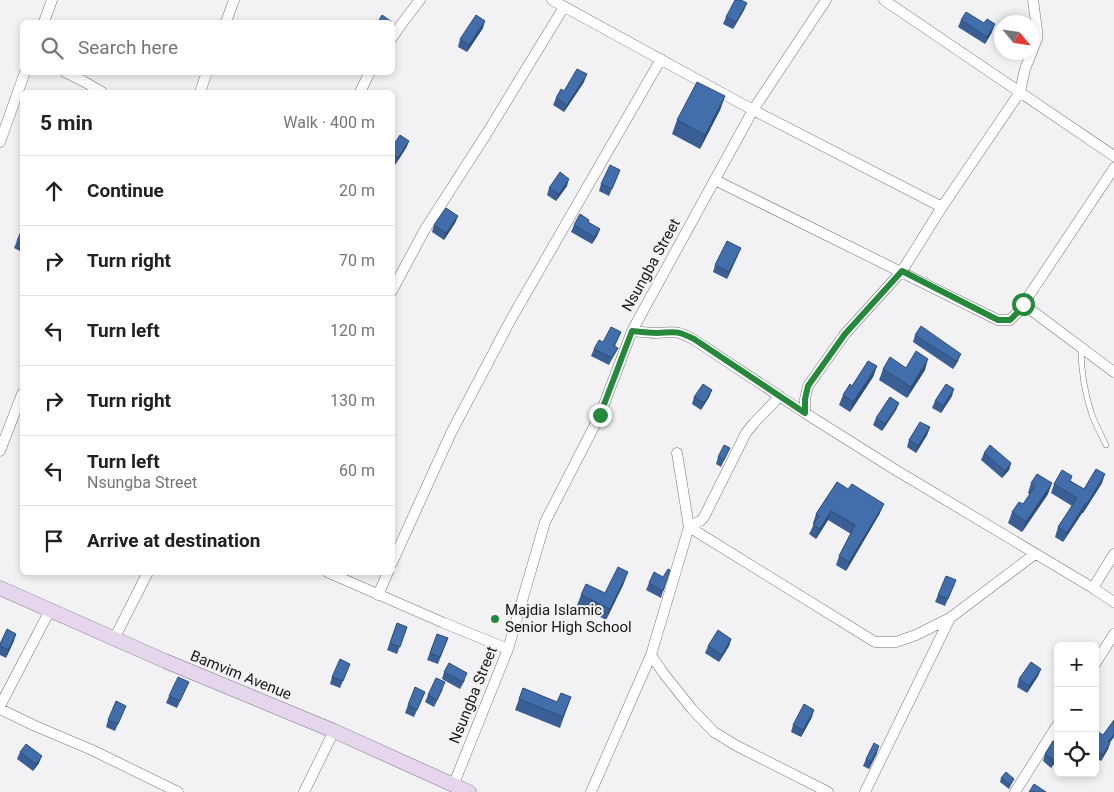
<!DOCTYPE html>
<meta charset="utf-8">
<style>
body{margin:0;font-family:Roboto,sans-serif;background:#f2f2f2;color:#202124}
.controls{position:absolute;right:15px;bottom:15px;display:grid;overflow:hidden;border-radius:8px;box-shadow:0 2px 8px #0003}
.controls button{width:45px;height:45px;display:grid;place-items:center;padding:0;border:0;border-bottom:1px solid #e0e0e0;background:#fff;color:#202124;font:25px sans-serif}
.compass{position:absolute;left:994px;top:15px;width:45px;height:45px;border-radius:50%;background:#fff;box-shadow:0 2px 8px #0003;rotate:119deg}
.stop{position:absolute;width:15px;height:15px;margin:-11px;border:4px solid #25883b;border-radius:50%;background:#fff}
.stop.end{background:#25883b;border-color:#fff;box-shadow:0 1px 5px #0008}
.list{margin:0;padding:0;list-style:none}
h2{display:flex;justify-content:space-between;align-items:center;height:65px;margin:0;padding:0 20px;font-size:21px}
h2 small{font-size:16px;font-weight:400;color:#757577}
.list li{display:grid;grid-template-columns:32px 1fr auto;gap:15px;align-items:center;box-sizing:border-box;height:70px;padding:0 20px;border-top:1px solid #e0e0e0}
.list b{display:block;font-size:19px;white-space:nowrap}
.list p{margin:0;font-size:16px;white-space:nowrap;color:#757577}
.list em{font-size:16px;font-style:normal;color:#757577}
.icon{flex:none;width:28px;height:28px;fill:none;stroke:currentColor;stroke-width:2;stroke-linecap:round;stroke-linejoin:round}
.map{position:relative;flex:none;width:1114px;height:792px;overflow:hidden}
.search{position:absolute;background:#fff;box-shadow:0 2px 8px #0003;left:20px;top:20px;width:375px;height:55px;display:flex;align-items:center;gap:12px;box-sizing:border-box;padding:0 18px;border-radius:8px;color:#757577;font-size:19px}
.panel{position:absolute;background:#fff;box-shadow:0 2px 8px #0003;left:20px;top:90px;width:375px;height:485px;border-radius:8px}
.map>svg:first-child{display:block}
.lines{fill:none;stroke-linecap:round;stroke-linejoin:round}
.lane-casing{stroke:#757578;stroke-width:6}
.street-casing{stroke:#757578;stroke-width:11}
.secondary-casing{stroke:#757578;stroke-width:15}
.lane{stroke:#fff;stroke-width:5}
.street{stroke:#fff;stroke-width:10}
.secondary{stroke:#e5d6ed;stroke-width:14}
.wall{fill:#3a5f94}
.shaded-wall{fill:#2f4d78}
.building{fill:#436eac;stroke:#2f4d78}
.route{stroke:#25883b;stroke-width:6}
.poi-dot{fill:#25883b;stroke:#f2f2f5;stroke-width:2}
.labels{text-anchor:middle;stroke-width:4;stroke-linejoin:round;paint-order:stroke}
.street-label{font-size:15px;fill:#181819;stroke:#f2f2f5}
.poi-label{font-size:15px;fill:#181819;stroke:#f2f2f5;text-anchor:start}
</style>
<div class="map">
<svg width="1114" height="792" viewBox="0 0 1114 792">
<rect width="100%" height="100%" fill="#f2f2f5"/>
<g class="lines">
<g class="lane-casing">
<path id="lane" d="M 1081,348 C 1081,370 1085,394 1092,415 C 1096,425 1101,435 1106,445"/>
</g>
<g class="street-casing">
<path id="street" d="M 552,0 L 753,110 L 942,207
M 884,0 L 1114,156
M 44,22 L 52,0
M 226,22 L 234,0
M 392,38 L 403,22 L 420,0
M 65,72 L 83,81 L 102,92
M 200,92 L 207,72
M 360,92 L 370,72
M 0,142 L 25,72
M 715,180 L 998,320 L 1010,320 L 1018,312 L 1114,168
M 392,291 L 424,231 L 487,133 L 564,7
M 1023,304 L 1114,372
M 632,331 C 641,332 649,333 657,333 C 676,332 676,330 693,339 L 805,413 L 894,469 L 1093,588 L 1114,602
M 805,413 L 805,399 L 808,386 L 845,334 L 902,271 L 942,207 L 1020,92 L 1025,69 L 1037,39 L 1037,30 L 1033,0
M 0,451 L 22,394
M 677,453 L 689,527 L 875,642 L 896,642 L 916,635 L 950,618
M 392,563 L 451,433 L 510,321 L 661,59
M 327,572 L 444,623 L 508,649
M 1093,588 L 1114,554
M 378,595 L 388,572
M 114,639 L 148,572
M 651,655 L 664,674 L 692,709 L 714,732 L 737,746 L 828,792
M 1095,664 L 1114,634
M 0,706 L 50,610
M 0,709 L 33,725 L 92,750 L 178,792
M 453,786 L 508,649 L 545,522 L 600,415 L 632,331 L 753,110 L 826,0
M 304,792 L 334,731
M 591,792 L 651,655 L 689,527 L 700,521 L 704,517 L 746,433 L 754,423 L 780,396
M 865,792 L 950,618 L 1035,554
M 1015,792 L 1058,724"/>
</g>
<g class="secondary-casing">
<path id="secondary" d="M 0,588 L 165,661 L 334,731 L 469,792"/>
</g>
<use href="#lane" class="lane"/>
<use href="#street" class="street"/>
<use href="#secondary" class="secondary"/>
</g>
<path class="wall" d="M 747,3 L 744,10 L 733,29 L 723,24 L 726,17 Z
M 961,20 L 992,32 L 985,44 L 958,27 Z
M 483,28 L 467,52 L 458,47 L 460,39 Z
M 584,82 L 564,112 L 553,105 L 556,98 Z
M 725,96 L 720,110 L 700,149 L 672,134 L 677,120 Z
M 409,141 L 406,148 L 395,165 L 392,163 L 392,147 Z
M 620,170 L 609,196 L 599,191 L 601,184 Z
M 567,186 L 556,201 L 547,195 L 549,188 Z
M 458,216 L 455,223 L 444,240 L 432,232 L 434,225 Z
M 588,222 L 600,229 L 597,236 L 592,244 L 571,232 L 574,225 Z
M 22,229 L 22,252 L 14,248 Z
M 738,255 L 727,279 L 713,272 L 715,265 Z
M 621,332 L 615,346 L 618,348 L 609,365 L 591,356 L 594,349 L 603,342 Z
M 915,335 L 958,361 L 953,369 L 913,342 Z
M 877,366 L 873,377 L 850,412 L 839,405 L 843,395 L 852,386 Z
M 906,368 L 925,370 L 907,398 L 879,380 L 883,369 Z
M 712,390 L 709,397 L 701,410 L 692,404 L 694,397 Z
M 952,396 L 941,413 L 932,408 L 935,401 Z
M 899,403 L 896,410 L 882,431 L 873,425 L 876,418 Z
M 930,427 L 927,435 L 916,453 L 907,447 L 909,440 Z
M 730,448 L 721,467 L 716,464 L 718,457 Z
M 984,453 L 1011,463 L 1009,470 L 1002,478 L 981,460 Z
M 1071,481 L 1084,489 L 1102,483 L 1083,513 L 1082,513 L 1063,542 L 1055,537 L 1058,527 L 1072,506 L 1051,493 L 1054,484 Z
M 837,482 L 880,513 L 846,571 L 836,565 L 839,556 L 851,534 L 828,520 L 816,539 L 809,534 L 814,524 L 813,523 L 816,514 Z
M 1031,483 L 1048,494 L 1022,532 L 1008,523 L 1012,512 L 1023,504 L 1030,495 L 1028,493 Z
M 956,580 L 945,606 L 935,602 L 938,595 Z
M 624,583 L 606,620 L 577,605 L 581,595 L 605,593 Z
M 649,583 L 663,591 L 661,598 L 646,590 Z
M 397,623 L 407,627 L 397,654 L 387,650 Z
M 16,634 L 6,658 L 0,655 L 0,644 Z
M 437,634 L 448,638 L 438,664 L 427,660 Z
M 731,639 L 729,646 L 719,662 L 705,653 L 708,646 Z
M 350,664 L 340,688 L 330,684 L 332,677 Z
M 1041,669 L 1038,676 L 1027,693 L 1017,687 L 1019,679 Z
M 444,672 L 465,680 L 460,689 L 442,679 Z
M 189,682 L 177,708 L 166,703 L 169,696 Z
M 523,688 L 557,702 L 571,697 L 560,728 L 515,710 Z
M 443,689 L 434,707 L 425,702 L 428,695 Z
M 422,699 L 414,717 L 405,713 L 408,705 Z
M 123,713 L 115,731 L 106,727 L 108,720 Z
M 812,717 L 801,737 L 791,732 L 793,725 Z
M 1095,730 L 1110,743 L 1108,749 L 1101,761 L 1095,758 Z
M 1058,745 L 1058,758 L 1051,768 L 1043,761 L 1045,754 Z
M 20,752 L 39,763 L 33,771 L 17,759 Z
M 877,753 L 869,769 L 863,766 L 866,759 Z
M 1001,778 L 1014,779 L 1009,789 L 1000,782 Z"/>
<path class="shaded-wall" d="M 747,3 L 744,10 L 733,29 L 736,22 Z
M 485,21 L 483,28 L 467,52 L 469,45 Z
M 995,24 L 992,32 L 985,44 L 987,37 Z
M 587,74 L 584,82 L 564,112 L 567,105 Z
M 725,96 L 720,110 L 700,149 L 705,135 Z
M 409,141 L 406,148 L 395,165 L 398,158 Z
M 569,179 L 567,186 L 556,201 L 559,194 Z
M 458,216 L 455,223 L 444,240 L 446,233 Z
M 600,229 L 597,236 L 592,244 L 594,237 Z
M 741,248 L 738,255 L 727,279 L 729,272 Z
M 961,354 L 958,361 L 953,369 L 956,361 Z
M 928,359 L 925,370 L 907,398 L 911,387 Z
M 877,366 L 873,377 L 850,412 L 853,402 Z
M 954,389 L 952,396 L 941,413 L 943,406 Z
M 712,390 L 709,397 L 701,410 L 704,403 Z
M 899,403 L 896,410 L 882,431 L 885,424 Z
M 930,427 L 927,435 L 916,453 L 918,446 Z
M 1011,463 L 1009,470 L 1002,478 L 1005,471 Z
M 1105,474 L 1102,483 L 1083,513 L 1087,504 Z
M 1052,483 L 1048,494 L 1022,532 L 1026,522 Z
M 1086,503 L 1082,513 L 1063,542 L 1067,533 Z
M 884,504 L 880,513 L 846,571 L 849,562 Z
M 831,511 L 828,520 L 816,539 L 820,529 Z
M 628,572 L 624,583 L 606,620 L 610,609 Z
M 16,634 L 14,641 L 6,658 L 8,650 Z
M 731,639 L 729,646 L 719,662 L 722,655 Z
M 1041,669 L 1038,676 L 1027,693 L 1029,686 Z
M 814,710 L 812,717 L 801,737 L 803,730 Z
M 1114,734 L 1114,737 L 1106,748 L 1108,742 Z
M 1110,743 L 1108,749 L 1101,761 L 1103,755 Z
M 879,746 L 877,753 L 869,769 L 871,762 Z
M 1058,755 L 1058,758 L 1051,768 L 1054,760 Z
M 42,756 L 39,763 L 33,771 L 36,764 Z"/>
<path class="building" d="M 735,0 L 741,0 L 747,3 L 736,22 L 726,17 Z
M 966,12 L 984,23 L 987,19 L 995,24 L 987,37 L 961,20 Z
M 382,15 L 392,22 L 378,22 Z
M 476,15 L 485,21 L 469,45 L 460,39 Z
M 577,69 L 587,74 L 567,105 L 556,98 L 561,89 L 564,91 Z
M 697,82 L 725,96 L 705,135 L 677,120 Z
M 400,135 L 409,141 L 398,158 L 392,154 L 392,147 Z
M 610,165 L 620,170 L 612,189 L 601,184 Z
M 560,172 L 569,179 L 559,194 L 549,188 Z
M 446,208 L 458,216 L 446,233 L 434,225 Z
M 580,214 L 589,220 L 588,222 L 600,229 L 594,237 L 574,225 Z
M 22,229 L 22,244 L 17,241 Z
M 727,241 L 741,248 L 729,272 L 715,265 Z
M 921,326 L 961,354 L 956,361 L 915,335 Z
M 611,327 L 621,332 L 614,346 L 618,348 L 612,358 L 594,349 L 599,340 L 603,342 Z
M 916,351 L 928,359 L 911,387 L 883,369 L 890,357 L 906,368 Z
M 868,361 L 877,366 L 853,402 L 843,395 L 850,384 L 852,386 Z
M 703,384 L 712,390 L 704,403 L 694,397 Z
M 946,384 L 954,389 L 943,406 L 935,401 Z
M 890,397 L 899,403 L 885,424 L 876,418 Z
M 920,422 L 930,427 L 918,446 L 909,440 Z
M 724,445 L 730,448 L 724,460 L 718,457 Z
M 990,445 L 1011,463 L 1005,471 L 984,453 Z
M 1096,469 L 1105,474 L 1087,504 L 1086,503 L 1067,533 L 1058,527 L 1077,498 L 1054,484 L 1062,470 L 1072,476 L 1070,481 L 1084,489 Z
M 1037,474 L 1052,483 L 1026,522 L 1012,512 L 1019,502 L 1023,504 L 1036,485 L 1031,483 Z
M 837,482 L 848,489 L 852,484 L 884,504 L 849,562 L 839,556 L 855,525 L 831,511 L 820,529 L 813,525 L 819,516 L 816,514 Z
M 618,567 L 628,572 L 610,609 L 581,595 L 586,584 L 605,593 Z
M 668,569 L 670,570 L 663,591 L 649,583 L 654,572 L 663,577 Z
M 946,576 L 956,580 L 948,599 L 938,595 Z
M 397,623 L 407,627 L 400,647 L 390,643 Z
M 7,629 L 16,634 L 8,650 L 0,646 L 0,644 Z
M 718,630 L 731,639 L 722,655 L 708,646 Z
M 437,634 L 448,638 L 440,657 L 430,653 Z
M 340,659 L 350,664 L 343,681 L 332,677 Z
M 1031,662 L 1041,669 L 1029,686 L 1019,679 Z
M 449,663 L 467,673 L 463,682 L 444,672 Z
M 178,677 L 189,682 L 180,701 L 169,696 Z
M 436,678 L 445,682 L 437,700 L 428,695 Z
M 415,687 L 425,692 L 417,710 L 408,705 Z
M 523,688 L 557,702 L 561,693 L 571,697 L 563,717 L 519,699 Z
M 116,701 L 126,706 L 118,724 L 108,720 Z
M 804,704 L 814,710 L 803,730 L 793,725 Z
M 1114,720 L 1114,734 L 1108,742 L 1110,743 L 1103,755 L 1095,750 L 1098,744 L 1095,742 L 1095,730 L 1103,735 Z
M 1053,741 L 1058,745 L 1058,755 L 1054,760 L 1045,754 Z
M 874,743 L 879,746 L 871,762 L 866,759 Z
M 26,744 L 42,756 L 36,764 L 20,752 Z
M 1006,772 L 1014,779 L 1010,785 L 1001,778 Z
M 1034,784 L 1046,792 L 1029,792 Z"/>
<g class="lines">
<path class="route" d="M 600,415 L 632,331 C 641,332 649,333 657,333 C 676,332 676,330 694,339 L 805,413 L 805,399 L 808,386 L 845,334 L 902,271 L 998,320 L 1010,320 L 1018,312 L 1023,304"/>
</g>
<circle class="poi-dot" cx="495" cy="619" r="5"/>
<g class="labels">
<g class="street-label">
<text transform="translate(651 265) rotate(-61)" y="5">Nsungba Street</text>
<text transform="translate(241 675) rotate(22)" y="5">Bamvim Avenue</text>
<text transform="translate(473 695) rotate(-68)" y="5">Nsungba Street</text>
</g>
<g class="poi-label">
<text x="505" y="615">Majdia Islamic<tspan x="505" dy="17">Senior High School</tspan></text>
</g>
</g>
</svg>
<div class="controls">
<button>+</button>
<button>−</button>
<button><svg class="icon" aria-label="locate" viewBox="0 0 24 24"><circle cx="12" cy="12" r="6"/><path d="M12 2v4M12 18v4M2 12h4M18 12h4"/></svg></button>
</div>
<svg class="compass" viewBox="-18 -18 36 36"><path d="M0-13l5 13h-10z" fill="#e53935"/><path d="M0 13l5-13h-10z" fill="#757577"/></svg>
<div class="stop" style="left:1023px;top:304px"></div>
<div class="stop end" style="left:600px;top:415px"></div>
<div class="search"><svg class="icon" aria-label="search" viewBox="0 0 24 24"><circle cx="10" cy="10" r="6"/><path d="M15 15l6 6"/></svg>Search here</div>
<section class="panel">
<h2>5 min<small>Walk · 400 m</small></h2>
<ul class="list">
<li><svg class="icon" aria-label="ahead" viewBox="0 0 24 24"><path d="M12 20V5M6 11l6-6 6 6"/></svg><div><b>Continue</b></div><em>20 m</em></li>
<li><svg class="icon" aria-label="right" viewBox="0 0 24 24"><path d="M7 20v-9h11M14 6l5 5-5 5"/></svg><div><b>Turn right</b></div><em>70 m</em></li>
<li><svg class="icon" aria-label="left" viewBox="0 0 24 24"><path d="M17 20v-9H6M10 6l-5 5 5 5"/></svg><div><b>Turn left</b></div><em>120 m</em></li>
<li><svg class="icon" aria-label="right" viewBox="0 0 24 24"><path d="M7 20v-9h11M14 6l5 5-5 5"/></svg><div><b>Turn right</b></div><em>130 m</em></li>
<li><svg class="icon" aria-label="left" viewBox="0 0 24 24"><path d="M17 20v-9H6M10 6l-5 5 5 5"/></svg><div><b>Turn left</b><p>Nsungba Street</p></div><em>60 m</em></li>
<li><svg class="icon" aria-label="arrive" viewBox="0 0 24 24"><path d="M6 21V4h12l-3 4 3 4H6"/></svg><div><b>Arrive at destination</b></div></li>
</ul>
</section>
</div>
